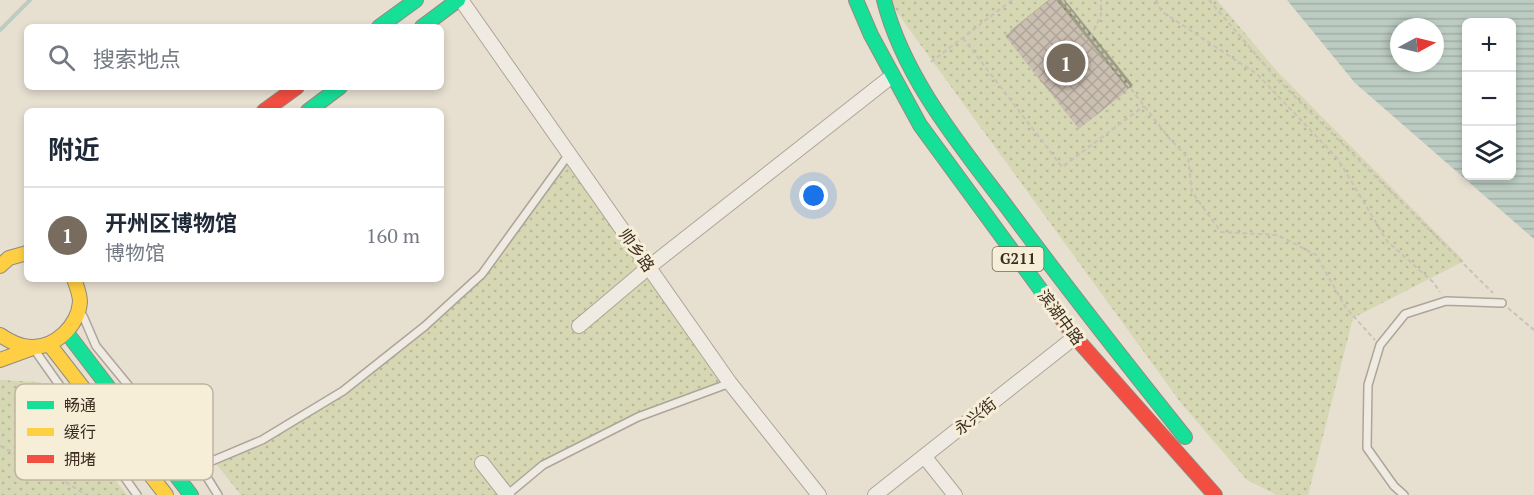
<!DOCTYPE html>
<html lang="zh">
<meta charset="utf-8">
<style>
body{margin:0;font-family:"PT Serif","Noto Sans SC",serif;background:#f6f6f7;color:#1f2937}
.controls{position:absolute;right:18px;top:18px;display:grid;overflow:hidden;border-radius:9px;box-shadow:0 3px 9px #0003}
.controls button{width:54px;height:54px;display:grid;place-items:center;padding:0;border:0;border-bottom:2px solid #e0e1e3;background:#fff;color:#1f2937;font:30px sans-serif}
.compass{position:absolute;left:1390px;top:18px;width:54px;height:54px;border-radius:50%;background:#fff;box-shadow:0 3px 9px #0003;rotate:83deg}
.you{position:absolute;left:814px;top:196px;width:21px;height:21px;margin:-15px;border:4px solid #fff;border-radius:50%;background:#1a73e8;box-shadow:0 0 0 9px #1a73e833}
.badge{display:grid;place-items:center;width:39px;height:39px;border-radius:50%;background:#786c5e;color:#fff;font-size:20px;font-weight:700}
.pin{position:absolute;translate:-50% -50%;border:3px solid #fff;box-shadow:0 2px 6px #0006}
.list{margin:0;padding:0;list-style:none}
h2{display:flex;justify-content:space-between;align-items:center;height:78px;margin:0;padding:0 24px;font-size:26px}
h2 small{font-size:20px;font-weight:400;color:#747a83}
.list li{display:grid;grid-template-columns:39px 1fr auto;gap:18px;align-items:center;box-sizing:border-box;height:96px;padding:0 24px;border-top:2px solid #e0e1e3}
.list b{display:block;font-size:22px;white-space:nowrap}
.list p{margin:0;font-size:20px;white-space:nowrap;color:#747a83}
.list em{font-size:20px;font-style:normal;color:#747a83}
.icon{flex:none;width:33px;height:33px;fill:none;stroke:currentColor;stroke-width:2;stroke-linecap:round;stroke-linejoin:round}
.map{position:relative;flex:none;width:1534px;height:495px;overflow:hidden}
.search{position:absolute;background:#fff;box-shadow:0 3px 9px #0003;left:24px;top:24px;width:420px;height:66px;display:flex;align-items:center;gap:15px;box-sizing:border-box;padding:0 21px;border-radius:9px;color:#747a83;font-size:22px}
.panel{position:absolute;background:#fff;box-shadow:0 3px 9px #0003;left:24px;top:108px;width:420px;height:174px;border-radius:9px}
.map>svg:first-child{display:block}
.grass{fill:url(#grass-dots)}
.water{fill:url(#water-rules);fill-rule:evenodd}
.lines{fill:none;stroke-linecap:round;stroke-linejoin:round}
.stream{stroke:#bcccc2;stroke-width:4}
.building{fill:url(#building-cross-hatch);filter:url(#shadow)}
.lane-casing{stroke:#ada599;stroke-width:10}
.street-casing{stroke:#ada599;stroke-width:16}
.fast-casing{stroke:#928b80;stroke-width:16}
.slow-casing{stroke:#928b80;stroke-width:16}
.jam-casing{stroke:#928b80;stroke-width:16}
.path{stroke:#c8c2b9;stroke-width:2;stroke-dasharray:4.5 3;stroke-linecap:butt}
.lane{stroke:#efebe3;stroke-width:7}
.street{stroke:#efebe3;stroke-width:14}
.fast{stroke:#16e098;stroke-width:14}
.slow{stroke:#ffcf43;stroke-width:14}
.jam{stroke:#f24e42;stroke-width:14}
.labels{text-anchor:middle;stroke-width:6;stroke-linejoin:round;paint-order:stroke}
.shield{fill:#f7eed8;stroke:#756857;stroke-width:1.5}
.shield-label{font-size:15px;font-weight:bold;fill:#3d2e20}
.street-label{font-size:16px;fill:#3d2e20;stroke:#f7eed8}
.key{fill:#f7eed8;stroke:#bfb4a1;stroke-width:1.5}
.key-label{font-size:16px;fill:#3d2e20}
</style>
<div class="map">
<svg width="1534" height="495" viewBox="0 0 1534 495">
<defs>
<pattern id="grass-dots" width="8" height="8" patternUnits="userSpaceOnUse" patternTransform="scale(1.5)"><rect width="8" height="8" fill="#d6d7b3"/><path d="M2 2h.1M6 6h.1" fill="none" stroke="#b9b99a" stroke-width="1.8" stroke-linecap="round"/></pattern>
<pattern id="water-rules" width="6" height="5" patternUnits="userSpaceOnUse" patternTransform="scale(1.5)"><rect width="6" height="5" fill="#bcccc2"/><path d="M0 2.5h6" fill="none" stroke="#a2b0a6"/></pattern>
<pattern id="building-cross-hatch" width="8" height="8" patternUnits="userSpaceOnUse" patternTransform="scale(1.5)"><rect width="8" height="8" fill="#cbbfb2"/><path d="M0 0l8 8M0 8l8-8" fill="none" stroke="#afa499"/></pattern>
<filter id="shadow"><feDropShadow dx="5" dy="-5" stdDeviation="0" flood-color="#0004"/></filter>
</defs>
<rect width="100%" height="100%" fill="#e7e0d1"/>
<path class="grass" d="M 888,0 L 1217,0 L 1276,70 L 1464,261 L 1353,318 L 1308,495 L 1277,495 L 1247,480 L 1181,403 Z
M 569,154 L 730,383 L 638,417 L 543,465 L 507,495 L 241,495 L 213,460 L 262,440 L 343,391 L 482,274 Z
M 0,380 L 39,382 L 127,495 L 0,495 Z"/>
<path class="water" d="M 1287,0 L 1534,0 L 1534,239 L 1355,83 ZM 1466,22 L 1512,22 L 1512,176 L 1466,176 ZM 1399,27 L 1435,27 L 1435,63 L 1399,63 Z"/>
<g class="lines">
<path class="stream" d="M 0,30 L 30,0"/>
</g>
<path class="building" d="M 1050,0 L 1056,0 L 1128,90 L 1079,129 L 1005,36 Z"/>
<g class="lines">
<g class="lane-casing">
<path id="lane" d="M 83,316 L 96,346 L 128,385 L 200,466 L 218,495
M 36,352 L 137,495
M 160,424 L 172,452
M 107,450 L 130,465
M 200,466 L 262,440 L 343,391 L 425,326 L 482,274 L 569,154
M 507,495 L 543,465 L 638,417 L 730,383
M 1404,495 L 1394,486 L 1367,448 L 1368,385 L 1380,345 L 1405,314 L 1446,301 L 1502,303"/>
</g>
<g class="street-casing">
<path id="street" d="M 461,0 L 730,383 L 819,495
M 579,326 L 649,267 L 892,76
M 924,456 L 955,495
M 482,463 L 507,495
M 875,495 L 1075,337"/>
</g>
<g class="fast-casing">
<path id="fast" d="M 856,0 L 871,35 L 920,125 L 1057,312
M 884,0 C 904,79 961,146 1009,210 C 1066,287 1125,362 1185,437
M 379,27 L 416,0
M 422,27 L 458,0
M 308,111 L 340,87
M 67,333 L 191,495"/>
</g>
<g class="slow-casing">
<path id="slow" d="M 0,266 L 9,258 L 27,253
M 0,335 C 9,341 20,347 31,347 C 55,348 78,326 80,302 C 80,294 77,287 74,279
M 49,344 L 166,495
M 0,360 L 33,348"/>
</g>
<g class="jam-casing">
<path id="jam" d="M 264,111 L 297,87
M 1057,312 L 1075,337 L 1215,495"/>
</g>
<path class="path" d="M 1062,0 L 1169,138 L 1188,158 L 1192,192 L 1221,232 L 1278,235 L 1316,255 L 1346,308 L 1375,340
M 1156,0 L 1161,11 L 1257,74 L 1338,159 L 1387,241 L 1433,282 L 1440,292
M 1209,0 L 1275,77 L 1493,293
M 1091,37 L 1101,15 L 1101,0
M 963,38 L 1062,167 L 1144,106
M 931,62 L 1012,0
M 1508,308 L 1534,330
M 0,446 L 47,470 L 86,495"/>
<use href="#lane" class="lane"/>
<use href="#street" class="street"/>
<use href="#fast" class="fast"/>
<use href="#slow" class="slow"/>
<use href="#jam" class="jam"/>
</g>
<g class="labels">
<rect class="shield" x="992.5" y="247" width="51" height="24" rx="4.5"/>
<g class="shield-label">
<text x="1018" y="264">G211</text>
</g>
<g class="street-label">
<text transform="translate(637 250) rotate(55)" y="6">帅乡路</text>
<text transform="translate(1061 317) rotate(53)" y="6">滨湖中路</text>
<text transform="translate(975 416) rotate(-38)" y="6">永兴街</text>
</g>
</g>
<rect x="15" y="384" width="198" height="96" rx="9" class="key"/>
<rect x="27" y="401" width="27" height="8" fill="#16e098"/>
<rect x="27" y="428" width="27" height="8" fill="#ffcf43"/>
<rect x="27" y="455" width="27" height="8" fill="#f24e42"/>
<g class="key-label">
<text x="64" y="411">畅通</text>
<text x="64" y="438">缓行</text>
<text x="64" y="465">拥堵</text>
</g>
</svg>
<div class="controls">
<button>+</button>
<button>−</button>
<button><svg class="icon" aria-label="layers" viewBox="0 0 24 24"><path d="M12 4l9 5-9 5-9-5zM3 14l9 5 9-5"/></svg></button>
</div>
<svg class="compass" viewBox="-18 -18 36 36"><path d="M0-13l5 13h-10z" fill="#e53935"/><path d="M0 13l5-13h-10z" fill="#747a83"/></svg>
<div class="you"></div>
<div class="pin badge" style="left:1066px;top:63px">1</div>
<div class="search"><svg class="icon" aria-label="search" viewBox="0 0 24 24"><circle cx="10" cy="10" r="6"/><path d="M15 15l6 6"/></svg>搜索地点</div>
<section class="panel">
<h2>附近<small></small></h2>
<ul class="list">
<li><span class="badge">1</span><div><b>开州区博物馆</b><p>博物馆</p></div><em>160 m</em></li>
</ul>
</section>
</div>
